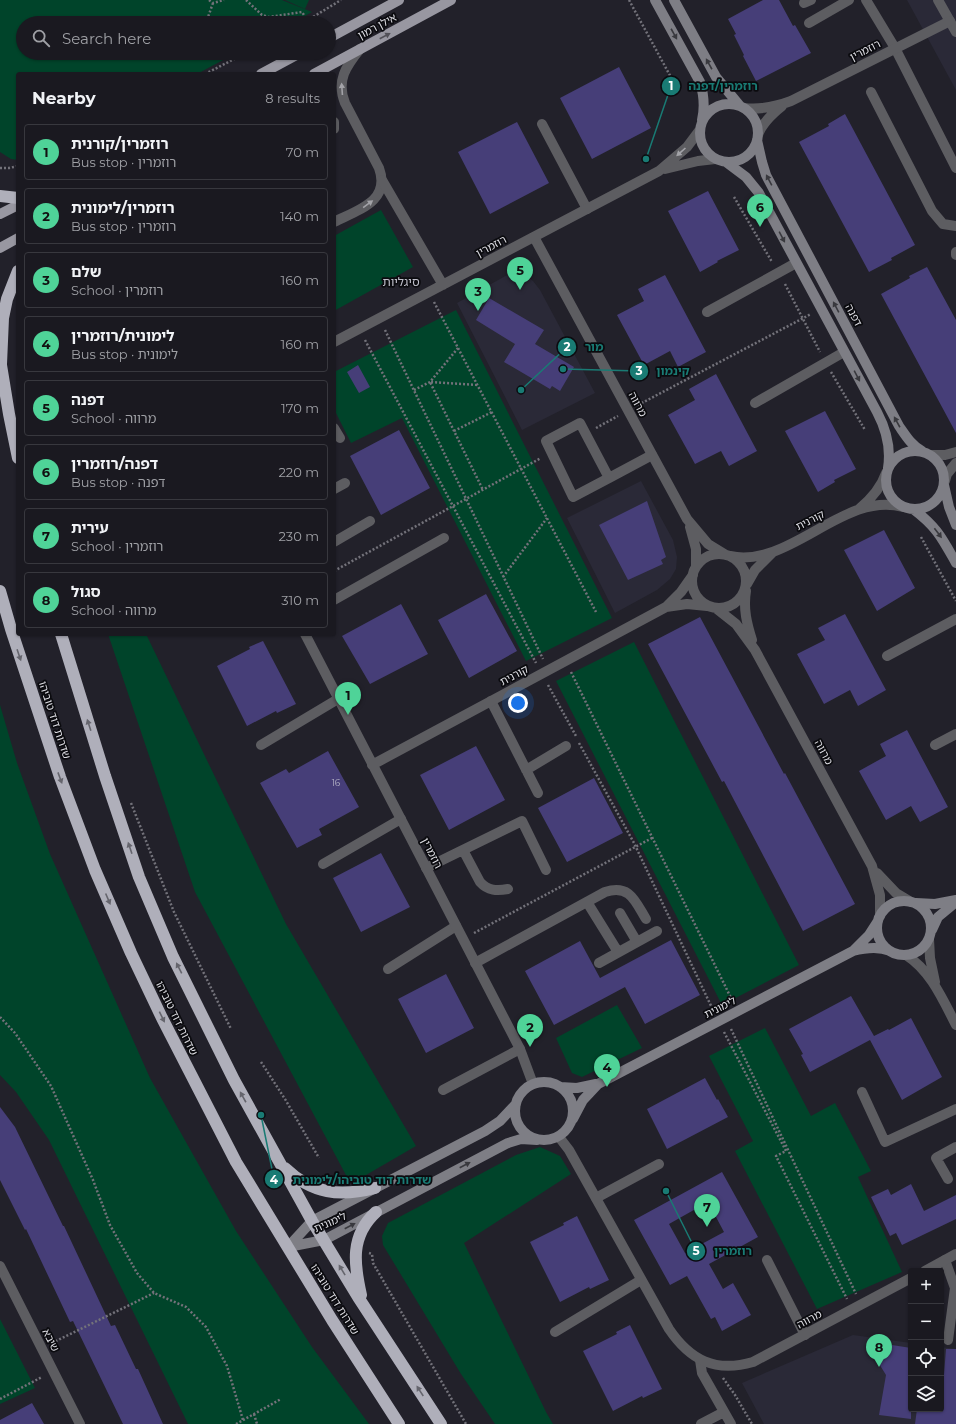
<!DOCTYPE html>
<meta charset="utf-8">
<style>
body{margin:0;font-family:Montserrat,"Noto Sans Hebrew",sans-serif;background:#232229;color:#f1f3f6}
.controls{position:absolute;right:12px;bottom:12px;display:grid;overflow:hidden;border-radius:4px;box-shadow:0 1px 3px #0004}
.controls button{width:36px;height:36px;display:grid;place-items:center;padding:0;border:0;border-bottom:1px solid #38383e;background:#1a1920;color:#f1f3f6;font:20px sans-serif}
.you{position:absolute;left:518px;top:703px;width:14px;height:14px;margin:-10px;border:3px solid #fff;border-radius:50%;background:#1a73e8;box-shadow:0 0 0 6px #1a73e833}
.badge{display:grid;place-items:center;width:26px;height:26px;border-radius:50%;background:#4fd398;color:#111;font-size:13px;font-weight:700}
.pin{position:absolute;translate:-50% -33px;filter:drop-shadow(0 1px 2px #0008)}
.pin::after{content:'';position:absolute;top:21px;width:14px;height:12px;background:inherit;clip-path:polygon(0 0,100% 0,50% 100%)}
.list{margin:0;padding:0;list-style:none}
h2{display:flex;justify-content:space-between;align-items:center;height:52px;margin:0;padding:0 16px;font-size:17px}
h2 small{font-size:13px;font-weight:400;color:#9fa0a5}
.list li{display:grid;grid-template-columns:26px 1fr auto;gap:12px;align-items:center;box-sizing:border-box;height:56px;margin:0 8px 8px;padding:0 8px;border:1px solid #38383e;border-radius:4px}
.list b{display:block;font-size:15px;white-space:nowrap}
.list p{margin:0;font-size:13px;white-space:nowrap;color:#9fa0a5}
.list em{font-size:13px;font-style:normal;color:#9fa0a5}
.icon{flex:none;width:22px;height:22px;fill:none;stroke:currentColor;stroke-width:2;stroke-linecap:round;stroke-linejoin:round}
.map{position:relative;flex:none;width:956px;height:1424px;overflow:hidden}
.search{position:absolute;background:#1a1920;box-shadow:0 1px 3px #0004;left:16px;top:16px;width:320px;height:44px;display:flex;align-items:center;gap:10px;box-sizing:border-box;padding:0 14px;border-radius:22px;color:#9fa0a5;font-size:15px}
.panel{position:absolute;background:#1a1920;box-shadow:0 1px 3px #0004;left:16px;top:72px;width:320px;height:564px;border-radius:4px}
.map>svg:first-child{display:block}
.built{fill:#2a2937}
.green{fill:#00442a}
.building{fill:#463e78;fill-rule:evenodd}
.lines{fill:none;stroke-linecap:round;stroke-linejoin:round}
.path{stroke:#73727a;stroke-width:2.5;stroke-dasharray:2 2;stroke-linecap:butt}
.lane{stroke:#5d5d61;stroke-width:10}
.street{stroke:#5d5d61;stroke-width:10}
.secondary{stroke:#7e7e85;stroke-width:10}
.primary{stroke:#9897a1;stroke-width:10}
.highway{stroke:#afafba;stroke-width:12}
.oneway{fill:#39393e}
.oneway2{fill:#525158}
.oneway3{fill:#a3a3a8}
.oneway4{fill:#65656d}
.labels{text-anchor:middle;stroke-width:3.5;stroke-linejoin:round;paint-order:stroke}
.number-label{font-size:9px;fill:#b7b5c8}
.street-label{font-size:11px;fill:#dddde3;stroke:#0b0b0f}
.neighbourhood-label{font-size:12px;fill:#c0c0cb;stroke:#0b0b0f}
.leader{fill:none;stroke:#197b74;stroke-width:1.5}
.callout-dot{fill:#197b74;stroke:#0b0b0f;stroke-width:1.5}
.mark-label{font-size:12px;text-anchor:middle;font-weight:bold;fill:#fff}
.callout-label{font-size:12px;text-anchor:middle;font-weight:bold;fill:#197b74;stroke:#0b0b0f;stroke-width:3.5;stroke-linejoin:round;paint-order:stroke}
</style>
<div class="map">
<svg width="956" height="1424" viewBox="0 0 956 1424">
<rect width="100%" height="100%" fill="#22212a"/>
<path class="built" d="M 907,0 L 956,0 L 956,90 Z
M 509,274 L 514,274 L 525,275 L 533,281 L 540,290 L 595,393 L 522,430 L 457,303 Z
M 641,481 L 673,540 L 677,557 L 676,569 L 670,579 L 657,590 L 615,613 L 567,518 Z
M 853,1335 L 911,1343 L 911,1409 L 941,1409 L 941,1347 L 956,1349 L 956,1424 L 764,1424 L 742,1383 Z"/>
<path class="green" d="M 0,0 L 282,0 L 312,12 L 292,23 L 23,23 L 23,53 L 236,53 L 197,74 L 18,74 L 18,160 L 11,159 L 0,152 Z
M 285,0 L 309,0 L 305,9 Z
M 381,210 L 413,267 L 334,311 L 334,236 Z
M 456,310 L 612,618 L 526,661 L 402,418 L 351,443 L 334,409 L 334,372 Z
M 108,634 L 146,634 L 286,924 L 416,1146 L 354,1182 L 347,1177 L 195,892 Z
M 634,642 L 799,965 L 722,1005 L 556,681 Z
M 0,705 L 17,763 L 50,854 L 150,1078 L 236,1231 L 312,1347 L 369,1424 L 188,1424 L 49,1140 L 16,1092 L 0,1075 Z
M 617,1005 L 642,1048 L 582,1077 L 572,1073 L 556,1038 Z
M 765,1028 L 811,1116 L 835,1103 L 871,1171 L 858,1177 L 902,1272 L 817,1309 L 735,1151 L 753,1141 L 709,1056 Z
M 540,1147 L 560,1156 L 571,1174 L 464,1243 L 546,1412 L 553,1424 L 495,1424 L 461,1374 L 383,1245 L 382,1236 L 388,1223 L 516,1155 Z
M 0,1319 L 35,1388 L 0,1404 Z"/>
<path class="building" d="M 763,0 L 779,0 L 793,26 L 795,25 L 811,53 L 756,81 L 743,56 L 744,55 L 734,35 L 736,34 L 728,19 Z
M 619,67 L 651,128 L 592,159 L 560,98 Z
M 845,114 L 915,245 L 891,258 L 892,260 L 869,272 L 799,142 L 829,126 L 828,124 Z
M 517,122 L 549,183 L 490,214 L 458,152 Z
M 708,191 L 739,250 L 717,261 L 718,262 L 700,272 L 668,211 Z
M 927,267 L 956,320 L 956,433 L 881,294 L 910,278 L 909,276 Z
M 665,275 L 706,352 L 678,367 L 670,351 L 644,365 L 617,315 L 644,301 L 638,289 Z
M 489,298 L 544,330 L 535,344 L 574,367 L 560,391 L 552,386 L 550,389 L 504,362 L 515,344 L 476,320 Z
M 358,365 L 370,387 L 359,393 L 347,372 Z
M 716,374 L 757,451 L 729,466 L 721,451 L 695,464 L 668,415 L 695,400 L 689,389 Z
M 825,411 L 856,469 L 834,480 L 835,482 L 818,492 L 785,431 Z
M 399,430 L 430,488 L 381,515 L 350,456 Z
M 647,501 L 666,557 L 661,560 L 663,564 L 628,580 L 599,525 Z
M 884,530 L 915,588 L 877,611 L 844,550 Z
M 486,594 L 517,651 L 469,678 L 438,620 Z
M 401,604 L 428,654 L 370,684 L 342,636 Z
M 845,614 L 886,690 L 858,706 L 850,690 L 824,704 L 797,654 L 825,640 L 818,628 Z
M 700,617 L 784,774 L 785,773 L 855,904 L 803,931 L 724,781 L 722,782 L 648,644 Z
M 263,641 L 296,704 L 277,713 L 276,711 L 247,726 L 217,666 L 250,649 L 249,647 Z
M 907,730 L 948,807 L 920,822 L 911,806 L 886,820 L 859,771 L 886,756 L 880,744 Z
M 476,746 L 505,800 L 449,830 L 420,775 Z
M 328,751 L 359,807 L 319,829 L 322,835 L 297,848 L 260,783 L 286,769 L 289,773 Z
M 594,778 L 623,833 L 567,862 L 538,808 Z
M 381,853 L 410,907 L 361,932 L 333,878 Z
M 671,940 L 700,995 L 645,1024 L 625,987 L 554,1025 L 525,971 L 580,941 L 600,978 Z
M 446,974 L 474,1028 L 426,1053 L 398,999 Z
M 851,996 L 874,1036 L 888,1029 L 889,1030 L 911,1018 L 942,1077 L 902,1100 L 870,1040 L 810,1072 L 801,1055 L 803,1054 L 789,1029 Z
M 705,1078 L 717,1100 L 718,1099 L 728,1117 L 667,1149 L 647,1109 Z
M 0,1107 L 15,1127 L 63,1226 L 64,1226 L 111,1326 L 115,1325 L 136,1369 L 138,1369 L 163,1424 L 123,1424 L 73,1321 L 70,1322 L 26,1229 L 25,1230 L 0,1180 Z
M 722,1172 L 758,1237 L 709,1264 L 723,1289 L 733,1283 L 751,1315 L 722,1331 L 715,1317 L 711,1319 L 687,1276 L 670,1285 L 634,1220 ZM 708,1202 L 724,1232 L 685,1253 L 669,1224 Z
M 911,1184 L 924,1211 L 956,1195 L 956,1219 L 902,1245 L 896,1233 L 890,1236 L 871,1197 L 888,1189 L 891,1195 Z
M 577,1216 L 609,1280 L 590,1289 L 589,1287 L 560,1302 L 530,1242 L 564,1225 L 563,1223 Z
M 630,1325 L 662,1389 L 643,1398 L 642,1396 L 613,1411 L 583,1351 L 617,1334 L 616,1332 Z
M 892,1345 L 911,1348 L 911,1419 L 879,1415 L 886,1375 L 873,1354 Z
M 946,1349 L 956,1349 L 956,1424 L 915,1424 L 917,1409 L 941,1409 L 941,1387 L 943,1387 Z
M 32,1403 L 44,1424 L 0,1424 L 0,1420 Z"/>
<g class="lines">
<path class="path" d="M 209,0 L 213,3 L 224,0
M 246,0 L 262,15 L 269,17 L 302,12 L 309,23
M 629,0 L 673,81
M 213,3 L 207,20 L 217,23
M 303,23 L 341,0
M 205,74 L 246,53
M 0,168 L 9,168 L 18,166
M 734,197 L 772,262
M 785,284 L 820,352
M 434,302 L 596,612
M 385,330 L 543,659
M 365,340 L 536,663
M 831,372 L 865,430
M 477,385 L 430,382 L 483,490
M 414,390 L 430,382 L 458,348
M 638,405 L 811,314
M 596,428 L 618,416
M 454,431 L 492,412
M 921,537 L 956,601
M 334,571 L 541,458
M 503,577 L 547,518
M 571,672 L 732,1000
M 548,685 L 576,736
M 579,743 L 634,843 L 713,1010
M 131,803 L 174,912 L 231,1029
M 474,933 L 652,838
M 0,1017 L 15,1033 L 51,1086 L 93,1180 L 110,1225 L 137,1273 L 154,1293 L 186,1307 L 206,1327 L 227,1366 L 243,1420
M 731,1029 L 856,1294
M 724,1032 L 786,1151 L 776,1156 L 847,1299
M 261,1062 L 285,1099 L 319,1158
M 369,1253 L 372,1254 L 373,1263 L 466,1424
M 52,1343 L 154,1293
M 723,1378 L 735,1395 L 752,1424
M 0,1399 L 42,1377
M 254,1414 L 257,1424
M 236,1424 L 281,1399"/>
<path class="lane" d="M 866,0 L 895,48 L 956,168
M 938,0 L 956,32
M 804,3 L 811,0
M 809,23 L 849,0
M 871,92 L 932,211 L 943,224 L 956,226
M 334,122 L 334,129
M 542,124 L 587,209
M 334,222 C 358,210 391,201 379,168 L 345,103 C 336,81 346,66 360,49
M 956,252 L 956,255
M 707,312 L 796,263
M 755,403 L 844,352
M 580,423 L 609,478 L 573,497 L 546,441 Z
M 334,428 L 340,438
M 609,478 L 652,455
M 334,489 L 345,483
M 334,542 L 370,521
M 334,600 L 444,538
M 887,656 L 956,619
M 491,701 L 538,793
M 261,745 L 338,699
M 935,745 L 956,734
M 526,770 L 566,746
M 463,850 L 480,882 C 488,891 497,891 508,889
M 323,864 L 401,819
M 426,868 L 522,821 L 546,870
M 587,902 L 618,952
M 620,913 L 637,942
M 475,963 L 605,892 C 630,884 635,901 646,919
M 599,963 L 657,931
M 388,969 L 456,926
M 443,1090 L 520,1049
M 862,1092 L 885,1142 L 956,1109
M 948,1179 L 936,1158 L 956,1147
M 596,1198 L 659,1164
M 767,1260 L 805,1335
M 945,1260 L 955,1288 L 948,1340
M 555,1332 L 641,1280
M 700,1360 L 702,1373 L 731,1424
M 701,1424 L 724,1412"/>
<path class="street" d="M 744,108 C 761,110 775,107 791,101 L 950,21
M 758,135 C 762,123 772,114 782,106
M 665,169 L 698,161 L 715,159
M 382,180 L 443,285
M 534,237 L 687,519 L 708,544 L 726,555
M 334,342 L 659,171 L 687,147 L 699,131
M 931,455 L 945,455 L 956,452
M 945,481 L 947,474 L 956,463
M 859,509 C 871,499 881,488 886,473
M 690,527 L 696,549 L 696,567
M692 581a27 27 0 1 1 54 0a27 27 0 1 1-54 0Z
M 730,556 C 790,569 844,490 903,507
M 747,584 L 755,570 L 772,553
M 746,591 C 743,609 747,624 752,640
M 666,607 L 681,592 L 693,575
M 717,609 L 736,624 L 755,650 L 872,866 L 880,895 L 880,916
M 305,634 L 520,1049 L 533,1084
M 372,765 L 666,607 L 687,604 L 707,606
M 877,873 L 896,893 L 911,902
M 929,939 L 930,958 L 935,982
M 906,955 C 931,971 943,1000 956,1025
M 559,1137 L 569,1150 L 669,1329 C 690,1360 715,1373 753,1362 L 911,1278
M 0,1266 L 80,1424
M 925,1271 L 956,1254"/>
<path class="secondary" d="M 655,0 L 700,82 C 704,95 705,107 702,120
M 674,0 L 716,77 L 740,106
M700 133a29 29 0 1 1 58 0a29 29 0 1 1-58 0Z
M 757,140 L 762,162 L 766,175 L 899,426 C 906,436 912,446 922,451
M 726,162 L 746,177 L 759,193 L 877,412 C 886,429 891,449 888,468
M886 480a29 29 0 1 1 58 0a29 29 0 1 1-58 0Z
M 944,485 L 949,507 L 956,525
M 913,509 C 937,527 942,538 956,563
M877 928a27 27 0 1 1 54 0a27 27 0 1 1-54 0Z
M 916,903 L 935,904 L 956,900
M 932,930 L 938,917 L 956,902
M 853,951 C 865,948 878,946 890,951
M515 1111a29 29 0 1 1 58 0a29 29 0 1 1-58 0Z
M 560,1087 L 577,1088 L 596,1084
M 573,1119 L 583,1100 L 598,1084 L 853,951 L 869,935 L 878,921
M 288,1247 L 324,1240 L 508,1143 L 521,1139 L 537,1140
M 288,1247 L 312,1221 L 485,1131 L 500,1121 L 516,1104"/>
<path class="primary" d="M 329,38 L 399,0
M 261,74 L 300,53
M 314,74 L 451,0
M 0,214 L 18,205
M 0,248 L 18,238"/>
<path class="highway" d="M 0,196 L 18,198
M 0,359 L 9,414 L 18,458
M 1,364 L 3,318 L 7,299 L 18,271
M 0,591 L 11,629 L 60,777 L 95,870 L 131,953 L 162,1018 L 236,1162 L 332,1320 L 399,1424
M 61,634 L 105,776 L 139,877 L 173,957 L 234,1080 L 312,1221 L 358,1297 L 441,1424
M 285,1168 C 312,1194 340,1197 375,1188
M 361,1295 C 354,1264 350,1236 376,1212"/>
</g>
<defs><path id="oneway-solid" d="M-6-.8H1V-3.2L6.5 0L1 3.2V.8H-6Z"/></defs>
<g class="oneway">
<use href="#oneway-solid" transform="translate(674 34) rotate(61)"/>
<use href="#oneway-solid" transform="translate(709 64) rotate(-119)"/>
<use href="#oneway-solid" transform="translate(769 180) rotate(-118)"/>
<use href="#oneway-solid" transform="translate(782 237) rotate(62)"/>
<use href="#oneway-solid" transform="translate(836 307) rotate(-118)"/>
<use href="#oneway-solid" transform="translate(857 376) rotate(62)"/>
<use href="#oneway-solid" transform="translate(897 422) rotate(-119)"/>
<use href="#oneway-solid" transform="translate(938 533) rotate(53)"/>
<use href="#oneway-solid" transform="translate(465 1165) rotate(-28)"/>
<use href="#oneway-solid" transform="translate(350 1226) rotate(-28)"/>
</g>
<use class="oneway2" href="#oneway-solid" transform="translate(385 36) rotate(-28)"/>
<g class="oneway3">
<use href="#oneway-solid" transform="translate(342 89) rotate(-94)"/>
<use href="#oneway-solid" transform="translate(681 152) rotate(138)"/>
<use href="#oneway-solid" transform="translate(368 204) rotate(-36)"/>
</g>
<g class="oneway4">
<use href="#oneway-solid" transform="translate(19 655) rotate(71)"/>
<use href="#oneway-solid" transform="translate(89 725) rotate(-108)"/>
<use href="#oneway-solid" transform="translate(60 778) rotate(70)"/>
<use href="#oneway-solid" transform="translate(130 848) rotate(-109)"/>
<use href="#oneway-solid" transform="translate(108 899) rotate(67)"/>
<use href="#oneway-solid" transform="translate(179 968) rotate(-117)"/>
<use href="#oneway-solid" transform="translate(162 1017) rotate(64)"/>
<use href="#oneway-solid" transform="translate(243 1097) rotate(-119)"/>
<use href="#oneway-solid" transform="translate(342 1270) rotate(-121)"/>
<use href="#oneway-solid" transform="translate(420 1391) rotate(-123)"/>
</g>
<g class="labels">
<g class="number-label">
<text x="336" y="786">16</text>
</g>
<g class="street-label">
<text transform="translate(377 26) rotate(-28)" y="4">אילן רמון</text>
<text transform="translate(865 50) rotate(-27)" y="4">רוזמרין</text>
<text transform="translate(491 246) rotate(-28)" y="4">רוזמרין</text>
<text transform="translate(854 315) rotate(62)" y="4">דפנה</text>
<text transform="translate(638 404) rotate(62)" y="4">מרווה</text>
<text transform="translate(810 520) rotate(-27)" y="4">קורנית</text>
<text transform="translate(514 675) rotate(-28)" y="4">קורנית</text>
<text transform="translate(55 720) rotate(72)" y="4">שדרות דוד טוביהו</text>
<text transform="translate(824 752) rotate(62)" y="4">מרווה</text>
<text transform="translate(432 853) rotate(63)" y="4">רוזמרין</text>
<text transform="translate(720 1007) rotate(-27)" y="4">לימונית</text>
<text transform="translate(177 1018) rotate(64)" y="4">שדרות דוד טוביהו</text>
<text transform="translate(330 1222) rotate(-24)" y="4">לימונית</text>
<text transform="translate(335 1299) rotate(58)" y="4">שדרות דוד טוביהו</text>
<text transform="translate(809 1319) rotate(-28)" y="4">מרווה</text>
<text transform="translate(51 1340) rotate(63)" y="4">שיבא</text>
</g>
<g class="neighbourhood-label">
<text x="401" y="286">סיגליות</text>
</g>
</g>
<path class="leader" d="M646 159L671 86M521 390L567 347M563 369L639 371M261 1115L274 1179M666 1191L696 1251"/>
<g class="callout-dot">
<circle cx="646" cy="159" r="4"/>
<circle cx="521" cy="390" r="4"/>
<circle cx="563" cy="369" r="4"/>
<circle cx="261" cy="1115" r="4"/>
<circle cx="666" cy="1191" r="4"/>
<circle cx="671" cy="86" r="10"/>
<circle cx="567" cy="347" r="10"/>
<circle cx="639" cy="371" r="10"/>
<circle cx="274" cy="1179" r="10"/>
<circle cx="696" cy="1251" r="10"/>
</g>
<g class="mark-label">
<text x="671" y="90">1</text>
<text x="567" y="351">2</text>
<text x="639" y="375">3</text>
<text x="274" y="1184">4</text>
<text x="696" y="1255">5</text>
</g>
<g class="callout-label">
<text x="723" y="90">רוזמרין/דפנה</text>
<text x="594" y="351">מור</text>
<text x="673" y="375">קינמון</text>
<text x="362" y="1184">שדרות דוד טוביהו/לימונית</text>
<text x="733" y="1255">רוזמרין</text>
</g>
</svg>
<div class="controls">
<button>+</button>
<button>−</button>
<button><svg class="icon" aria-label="locate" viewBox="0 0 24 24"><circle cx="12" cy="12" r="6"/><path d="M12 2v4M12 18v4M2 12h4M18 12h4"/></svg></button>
<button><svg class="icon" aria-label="layers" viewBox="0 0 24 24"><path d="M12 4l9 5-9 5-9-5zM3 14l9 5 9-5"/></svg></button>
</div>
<div class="you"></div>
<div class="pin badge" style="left:348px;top:715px">1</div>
<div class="pin badge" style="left:530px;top:1047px">2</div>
<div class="pin badge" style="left:478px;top:311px">3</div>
<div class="pin badge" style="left:607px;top:1087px">4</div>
<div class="pin badge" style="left:520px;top:290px">5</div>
<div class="pin badge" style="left:760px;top:227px">6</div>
<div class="pin badge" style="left:707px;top:1227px">7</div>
<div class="pin badge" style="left:879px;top:1367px">8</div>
<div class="search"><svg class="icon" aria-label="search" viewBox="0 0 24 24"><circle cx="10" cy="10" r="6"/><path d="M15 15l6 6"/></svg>Search here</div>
<section class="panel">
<h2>Nearby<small>8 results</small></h2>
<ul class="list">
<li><span class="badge">1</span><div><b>רוזמרין/קורנית</b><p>Bus stop · רוזמרין</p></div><em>70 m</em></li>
<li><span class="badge">2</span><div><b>רוזמרין/לימונית</b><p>Bus stop · רוזמרין</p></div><em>140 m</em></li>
<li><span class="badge">3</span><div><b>שלם</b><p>School · רוזמרין</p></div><em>160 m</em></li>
<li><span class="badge">4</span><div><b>לימונית/רוזמרין</b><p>Bus stop · לימונית</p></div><em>160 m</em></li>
<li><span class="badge">5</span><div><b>דפנה</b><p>School · מרווה</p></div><em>170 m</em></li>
<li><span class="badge">6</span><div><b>דפנה/רוזמרין</b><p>Bus stop · דפנה</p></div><em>220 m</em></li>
<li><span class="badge">7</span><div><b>עירית</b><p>School · רוזמרין</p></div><em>230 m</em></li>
<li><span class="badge">8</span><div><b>סגול</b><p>School · מרווה</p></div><em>310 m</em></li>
</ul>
</section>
</div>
